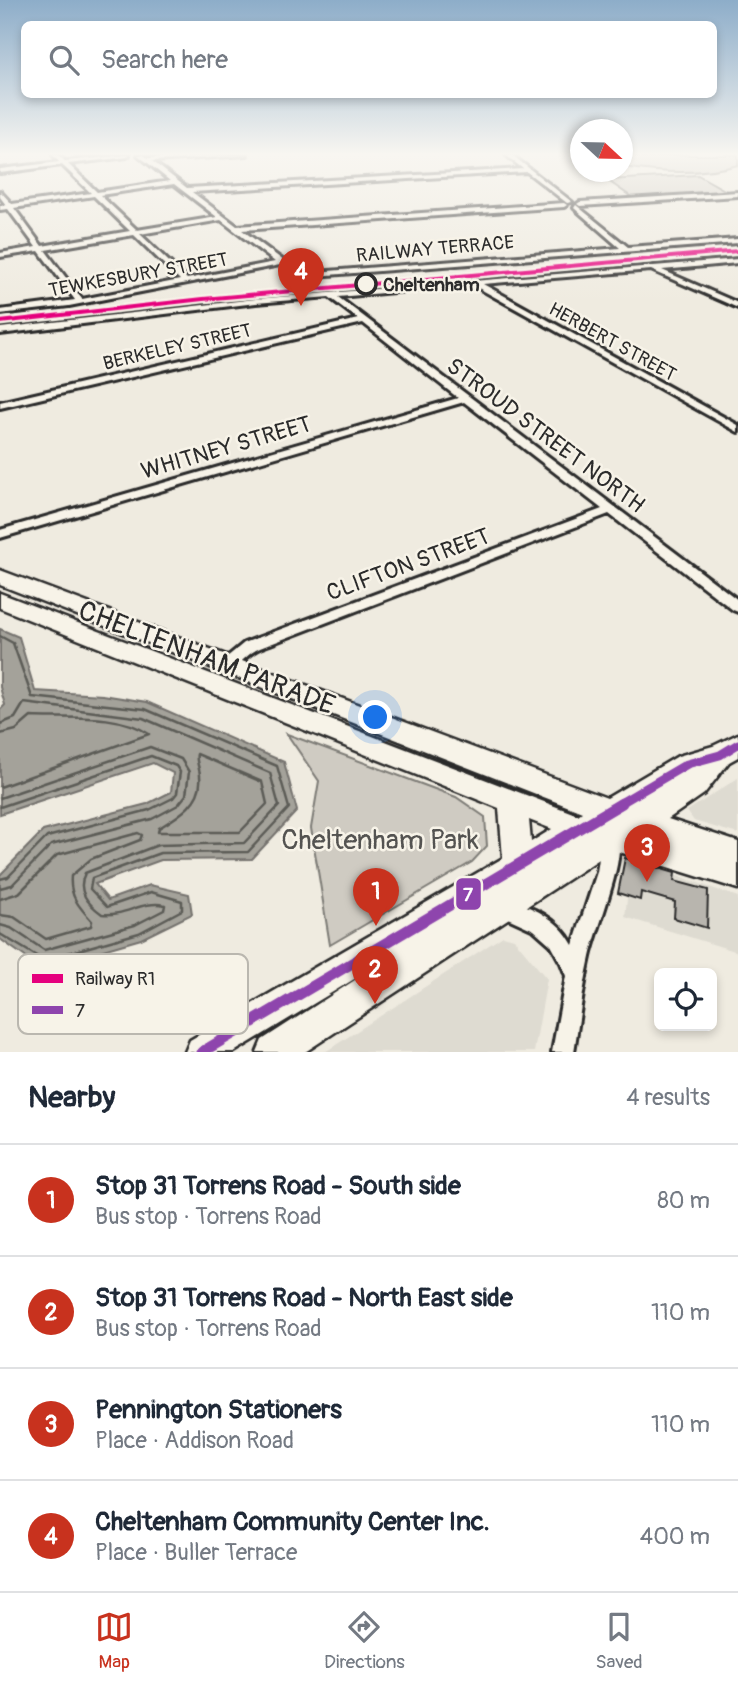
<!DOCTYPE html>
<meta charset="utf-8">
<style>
body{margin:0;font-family:Pangolin,sans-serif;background:#f6f6f7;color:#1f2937}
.controls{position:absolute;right:21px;bottom:21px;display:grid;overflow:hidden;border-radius:10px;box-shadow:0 4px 10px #0003}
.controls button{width:63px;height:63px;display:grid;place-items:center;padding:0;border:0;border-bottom:2px solid #e0e1e3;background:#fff;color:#1f2937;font:35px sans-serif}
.compass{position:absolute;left:570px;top:119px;width:63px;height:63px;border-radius:50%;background:#fff;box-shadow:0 4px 10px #0003;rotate:112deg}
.you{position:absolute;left:376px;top:718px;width:24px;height:24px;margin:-18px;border:5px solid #fff;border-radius:50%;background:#1a73e8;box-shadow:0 0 0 10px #1a73e833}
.badge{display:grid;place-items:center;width:46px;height:46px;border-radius:50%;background:#c8321e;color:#fff;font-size:23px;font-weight:700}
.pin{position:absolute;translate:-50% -58px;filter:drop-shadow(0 2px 4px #0008)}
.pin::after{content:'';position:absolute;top:37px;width:24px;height:21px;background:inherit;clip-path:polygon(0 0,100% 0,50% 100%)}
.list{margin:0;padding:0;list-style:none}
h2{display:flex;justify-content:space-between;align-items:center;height:91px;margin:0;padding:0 28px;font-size:30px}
h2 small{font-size:23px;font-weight:400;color:#747a83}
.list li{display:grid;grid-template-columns:46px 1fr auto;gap:21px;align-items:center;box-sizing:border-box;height:112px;padding:0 28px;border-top:2px solid #e0e1e3}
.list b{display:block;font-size:26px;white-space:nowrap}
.list p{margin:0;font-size:23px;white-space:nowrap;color:#747a83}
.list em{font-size:23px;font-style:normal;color:#747a83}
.icon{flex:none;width:38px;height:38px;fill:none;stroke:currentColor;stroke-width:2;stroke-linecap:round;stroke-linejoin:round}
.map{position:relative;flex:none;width:738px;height:1052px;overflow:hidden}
.search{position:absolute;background:#fff;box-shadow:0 4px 10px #0003;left:21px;right:21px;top:21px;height:77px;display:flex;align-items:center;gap:18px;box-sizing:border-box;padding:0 24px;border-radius:10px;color:#747a83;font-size:26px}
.sheet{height:539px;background:#fff}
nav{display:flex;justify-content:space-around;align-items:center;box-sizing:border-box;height:98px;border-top:2px solid #e0e1e3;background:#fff;font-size:19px;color:#747a83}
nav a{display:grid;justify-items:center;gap:4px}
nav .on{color:#c8321e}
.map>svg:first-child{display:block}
.built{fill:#dedbd1}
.green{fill:#cfcbc2;stroke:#7d7b76;stroke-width:2}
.water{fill:#a4a29a;stroke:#74726e;stroke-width:2}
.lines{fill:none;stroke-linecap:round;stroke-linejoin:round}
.shore{stroke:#5b5b57;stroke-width:2.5}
.building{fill:#b8b5ae;stroke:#2b2b2b;stroke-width:2}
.street-casing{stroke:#2b2b2b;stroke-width:6}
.secondary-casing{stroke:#2b2b2b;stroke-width:5}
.street{fill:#f7f3e8;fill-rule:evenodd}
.secondary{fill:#f7f3e8;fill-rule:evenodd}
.bus-1-far1-casing{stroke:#f7f3e8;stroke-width:14}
.bus-1-casing{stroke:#f7f3e8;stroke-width:17}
.bus-1-far1{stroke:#8e44ad;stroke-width:9}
.bus-1{stroke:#8e44ad;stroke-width:11}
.rail-1-casing{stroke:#f7f3e8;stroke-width:5}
.rail-1{fill:#e5007d;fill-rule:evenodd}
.stop-dot{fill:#f7f3e8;stroke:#2b2b2b;stroke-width:3.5}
.labels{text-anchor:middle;stroke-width:5;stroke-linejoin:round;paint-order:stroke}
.far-street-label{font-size:19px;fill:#2b2b2b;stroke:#f7f3e8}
.far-stop-label{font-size:19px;font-weight:bold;fill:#2b2b2b;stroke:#f7f3e8;text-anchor:start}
.street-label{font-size:23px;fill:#2b2b2b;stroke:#f7f3e8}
.near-street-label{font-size:28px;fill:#2b2b2b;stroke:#f7f3e8}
.near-park-label{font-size:28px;fill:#545351;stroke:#f7f3e8}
.key{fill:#f7f3e8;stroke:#bab7af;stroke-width:2}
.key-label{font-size:19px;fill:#2b2b2b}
.line-badge{stroke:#f7f3e8;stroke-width:2.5}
.badge-label{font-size:19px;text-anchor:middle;font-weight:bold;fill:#fff}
</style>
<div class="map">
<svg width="738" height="1052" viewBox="0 0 738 1052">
<rect width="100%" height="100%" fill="#efebe0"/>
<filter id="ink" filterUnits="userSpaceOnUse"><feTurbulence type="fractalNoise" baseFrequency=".0143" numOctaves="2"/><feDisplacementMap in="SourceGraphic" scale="14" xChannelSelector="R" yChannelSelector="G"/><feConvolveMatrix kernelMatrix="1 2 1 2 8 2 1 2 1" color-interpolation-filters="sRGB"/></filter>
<g filter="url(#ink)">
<path class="built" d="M 738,778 L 738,834 L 694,821 L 687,811 Z
M 637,862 L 738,897 L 738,952 L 625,917 L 631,864 Z
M 503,936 L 514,939 L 547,979 L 534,1052 L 325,1052 Z"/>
<path class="green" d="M 623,155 L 738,155 L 738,165 C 702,175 660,173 623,167 Z
M 698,175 L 728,192 L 633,198 L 607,180 Z
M 287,734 L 456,797 L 485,817 L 487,846 L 472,862 L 330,945 L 311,828 L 319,781 Z"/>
<path class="water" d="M 0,629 L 19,637 L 35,691 L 103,695 L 147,702 L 284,762 L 297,811 L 252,859 L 161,860 L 95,884 L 108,900 L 150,885 L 189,894 L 192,914 L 141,939 L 41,968 L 0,939 L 0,875 L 43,831 L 147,804 L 171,792 L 173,773 L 153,763 L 0,814 L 0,710 L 5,705 L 0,687 Z"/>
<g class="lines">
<path class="shore" d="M 0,636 L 13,643 L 32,697 L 145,709 L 277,766 L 289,808 L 248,852 L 160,853 L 92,878 L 90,889 L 107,907 L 151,892 L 182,901 L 182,910 L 139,933 L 43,960 L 0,934
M 0,724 L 15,718 L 24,703 L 143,718 L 270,773 L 279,806 L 244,843 L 158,845 L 85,873 C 76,891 88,904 102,914 C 125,917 142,900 165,905 L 164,910 L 135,925 L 44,950 L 11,928 L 0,925
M 0,734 L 16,730 L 31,717 C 68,719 117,712 149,734 L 0,787
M 197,754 L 262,782 L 267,804 L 240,832 L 158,832 L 159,828 C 179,816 203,802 200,776 C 200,768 195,761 197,754 Z
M 0,798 L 150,747 L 181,759 L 189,772 L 186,795 L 178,805 L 152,819 L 51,845 L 12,885 L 0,888
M 0,807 L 151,756 L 176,766 L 180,772 L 177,793 L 173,798 L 149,810 L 47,837 L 8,877 L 0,879
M 0,899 L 19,893 L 57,855 L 138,833 L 142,835 L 140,840 L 91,859 L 71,876 C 69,896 79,907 92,921 L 91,926 L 46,939 L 14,917 L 0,915"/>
</g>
<path class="building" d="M 625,858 L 675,873 L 674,881 L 708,890 L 707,928 L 674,918 L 675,902 L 641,892 L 640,900 L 618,893 Z"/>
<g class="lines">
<g class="street-casing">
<path id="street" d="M 53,155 L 58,155 L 65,161 L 129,155 L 127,157 L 68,164 L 97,192 L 170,181 L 138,155 L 143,155 L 148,158 L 247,155 L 152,161 L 187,188 L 523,169 L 506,155 L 512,155 L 572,202 L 567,203 L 527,172 L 192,192 L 237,226 L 564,203 L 567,205 L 564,207 L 242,230 L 284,261 L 303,273 L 620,248 L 574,208 L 576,205 L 628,247 L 738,239 L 738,243 L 302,277 L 280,265 L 69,306 L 0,314 L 0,310 L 75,300 L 39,251 L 0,257 L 0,253 L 36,247 L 8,209 L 0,210 L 0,206 L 6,205 L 0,197 L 0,191 L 12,204 L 91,193 L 62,165 L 0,173 L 0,169 L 59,162 ZM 174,184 L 217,217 L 137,230 L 100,195 ZM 94,196 L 130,231 L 42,246 L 14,208 ZM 221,220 L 275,262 L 187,279 L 140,234 ZM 134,235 L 180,280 L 82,299 L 45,250 Z
M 738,192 L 738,196 L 580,206 L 577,204 L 580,202 Z
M 738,259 L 738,263 L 662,270 L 738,303 L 738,308 L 651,270 L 483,284 L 738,425 L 738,432 L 473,285 L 338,297 L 738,600 L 738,612 L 733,610 L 609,514 L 273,643 C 268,645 261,647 256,650 C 244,656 235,673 221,670 L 219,666 L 221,662 L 244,643 L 602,509 L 464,402 L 0,538 L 0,530 L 458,398 L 363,323 L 0,408 L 0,402 L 358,319 L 329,297 L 256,303 L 0,334 L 0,328 L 256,299 Z
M 611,830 L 617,832 C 628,855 596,929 590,957 C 583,988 579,1020 574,1052 L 552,1052 L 566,976 L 561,963 L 551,945 L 534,930 L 497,913 L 494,907 L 497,901 L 504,898 C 532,907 558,917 573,945 L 597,872 L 602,838 L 605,832 Z"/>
</g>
<g class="secondary-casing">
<path id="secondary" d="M 0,570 L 607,798 L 678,756 L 713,746 L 738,734 L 738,757 L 729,762 L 704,794 L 668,819 L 738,842 L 738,889 L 613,850 L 305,1052 L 257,1052 L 262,1040 L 389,958 L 234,1052 L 185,1052 L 190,1040 L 503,858 L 499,808 L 0,608 L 0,593 L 578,815 L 582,812 L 0,585 ZM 529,820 L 552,829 L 531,842 Z"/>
</g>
<use href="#street" class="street"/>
<use href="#secondary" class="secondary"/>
<g class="bus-1-far1-casing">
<path id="bus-1-far1" d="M 619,804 L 687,764 L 720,755 L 738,744"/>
</g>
<g class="bus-1-casing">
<path id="bus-1" d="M 202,1052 L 622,803"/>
</g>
<use href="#bus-1-far1" class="bus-1-far1"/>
<use href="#bus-1" class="bus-1"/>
<g class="rail-1-casing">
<path id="rail-1" d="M 738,249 L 738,253 L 203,301 L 0,324 L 0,320 L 203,297 Z"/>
</g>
<use href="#rail-1" class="rail-1"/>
</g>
</g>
<linearGradient id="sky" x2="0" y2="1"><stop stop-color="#8dadc9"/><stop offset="0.51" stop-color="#f8f6f1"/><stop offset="1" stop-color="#f8f6f1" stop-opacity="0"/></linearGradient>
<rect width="738" height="302" fill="url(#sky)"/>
<circle class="stop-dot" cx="366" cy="284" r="10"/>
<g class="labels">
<g class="far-street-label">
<text transform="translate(435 248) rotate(-5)" y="7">RAILWAY TERRACE</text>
<text transform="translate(138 274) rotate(-10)" y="7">TEWKESBURY STREET</text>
<text transform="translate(613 341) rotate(29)" y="7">HERBERT STREET</text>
<text transform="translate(177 346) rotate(-13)" y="7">BERKELEY STREET</text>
</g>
<g class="far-stop-label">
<text x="383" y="291">Cheltenham</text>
</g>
<g class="street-label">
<text transform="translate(546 435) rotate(37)" y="8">STROUD STREET NORTH</text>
<text transform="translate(226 447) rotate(-16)" y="8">WHITNEY STREET</text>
<text transform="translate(408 564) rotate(-20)" y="8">CLIFTON STREET</text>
</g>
<g class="near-street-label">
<text transform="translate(207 657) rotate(21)" y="10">CHELTENHAM PARADE</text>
</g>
<g class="near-park-label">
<text x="380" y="849">Cheltenham Park</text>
</g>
</g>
<rect x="18" y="954" width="230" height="80" rx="10" class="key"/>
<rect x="32" y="974" width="31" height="9" fill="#e5007d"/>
<rect x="32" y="1006" width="31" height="8" fill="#8e44ad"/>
<g class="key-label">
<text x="75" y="985">Railway R1</text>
<text x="75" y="1017">7</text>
</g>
<rect class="line-badge" x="455" y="877" width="27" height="34" rx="7" fill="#8e44ad"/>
<g class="badge-label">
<text x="468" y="901">7</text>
</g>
</svg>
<div class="controls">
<button><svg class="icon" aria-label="locate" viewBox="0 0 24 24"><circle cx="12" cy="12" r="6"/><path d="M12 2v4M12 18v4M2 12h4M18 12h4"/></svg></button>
</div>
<svg class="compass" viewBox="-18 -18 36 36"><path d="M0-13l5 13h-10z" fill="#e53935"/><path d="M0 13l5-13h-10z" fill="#747a83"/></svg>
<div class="you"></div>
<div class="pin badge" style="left:376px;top:926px">1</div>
<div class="pin badge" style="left:375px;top:1004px">2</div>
<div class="pin badge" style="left:647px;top:882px">3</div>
<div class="pin badge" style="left:301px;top:306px">4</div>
<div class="search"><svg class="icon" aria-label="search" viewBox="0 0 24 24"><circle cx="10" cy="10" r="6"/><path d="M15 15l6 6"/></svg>Search here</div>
</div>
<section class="sheet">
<h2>Nearby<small>4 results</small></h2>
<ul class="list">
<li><span class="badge">1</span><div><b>Stop 31 Torrens Road - South side</b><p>Bus stop · Torrens Road</p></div><em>80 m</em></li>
<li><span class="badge">2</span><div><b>Stop 31 Torrens Road - North East side</b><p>Bus stop · Torrens Road</p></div><em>110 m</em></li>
<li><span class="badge">3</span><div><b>Pennington Stationers</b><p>Place · Addison Road</p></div><em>110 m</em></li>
<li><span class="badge">4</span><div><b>Cheltenham Community Center Inc.</b><p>Place · Buller Terrace</p></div><em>400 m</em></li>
</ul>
</section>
<nav>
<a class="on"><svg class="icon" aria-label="map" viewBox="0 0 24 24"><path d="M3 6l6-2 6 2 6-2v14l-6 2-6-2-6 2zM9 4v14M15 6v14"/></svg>Map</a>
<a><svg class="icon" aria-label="directions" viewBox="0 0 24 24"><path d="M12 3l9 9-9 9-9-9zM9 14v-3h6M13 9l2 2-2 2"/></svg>Directions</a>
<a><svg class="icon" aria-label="saved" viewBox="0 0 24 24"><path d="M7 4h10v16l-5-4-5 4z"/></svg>Saved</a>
</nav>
